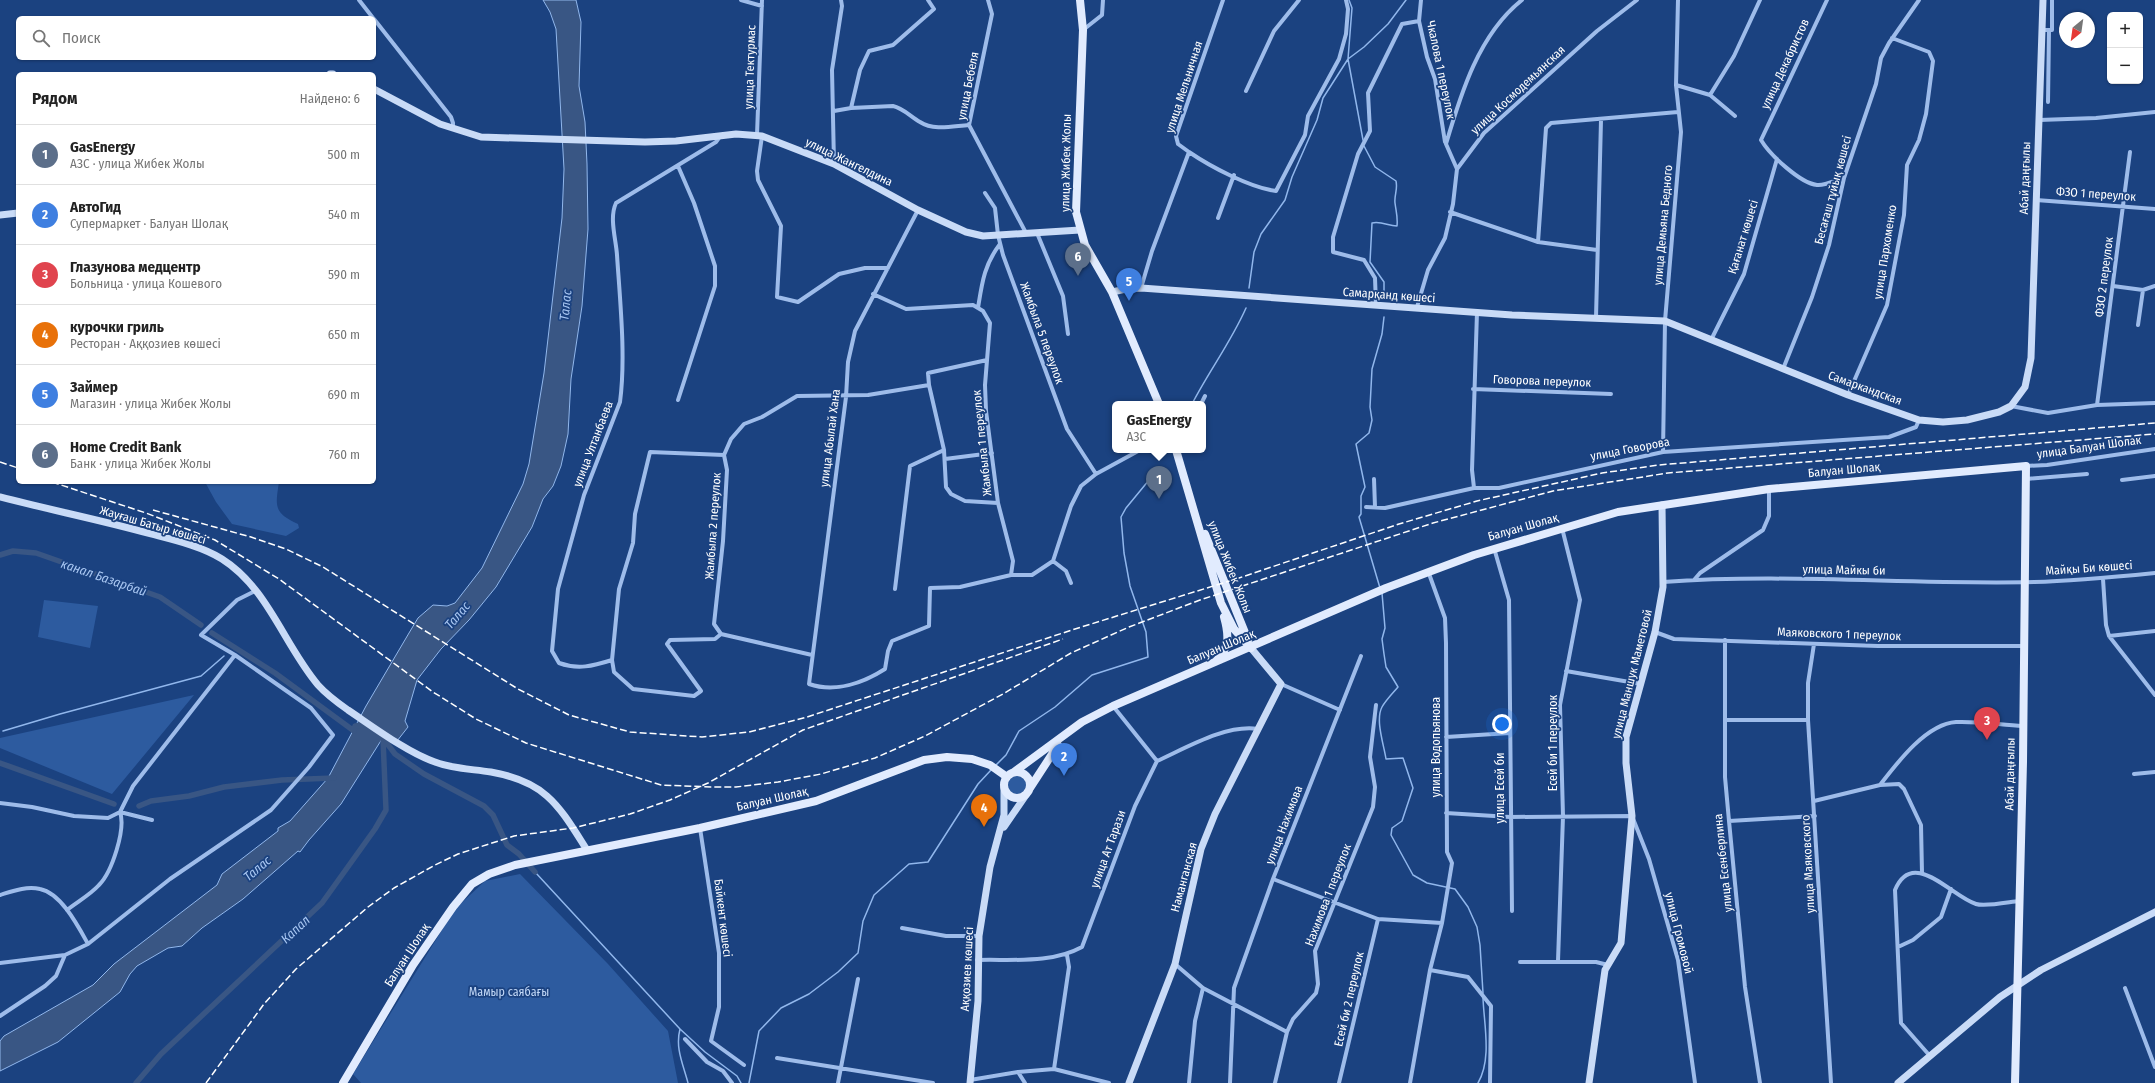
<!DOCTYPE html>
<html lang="ru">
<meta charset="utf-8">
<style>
body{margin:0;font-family:"Fira Sans Condensed",sans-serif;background:#f2f2f2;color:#222}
.controls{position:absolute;right:12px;top:12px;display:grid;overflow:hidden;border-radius:6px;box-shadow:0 1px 3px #0004}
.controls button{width:36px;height:36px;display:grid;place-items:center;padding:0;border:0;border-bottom:1px solid #e0e0e0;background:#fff;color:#222;font:20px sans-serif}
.compass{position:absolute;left:2059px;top:12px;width:36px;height:36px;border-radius:50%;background:#fff;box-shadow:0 1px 3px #0004;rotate:209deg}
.you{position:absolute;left:1502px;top:724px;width:14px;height:14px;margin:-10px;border:3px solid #fff;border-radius:50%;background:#1a73e8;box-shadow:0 0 0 6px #1a73e833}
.badge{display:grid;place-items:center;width:26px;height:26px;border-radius:50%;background:#d93025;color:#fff;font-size:13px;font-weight:700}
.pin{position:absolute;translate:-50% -33px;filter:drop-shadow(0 1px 2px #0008)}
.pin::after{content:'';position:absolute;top:21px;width:14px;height:12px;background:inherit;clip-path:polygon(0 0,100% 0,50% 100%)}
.popup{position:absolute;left:1112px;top:401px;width:94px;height:52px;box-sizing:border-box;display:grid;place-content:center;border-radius:6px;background:#fff;filter:drop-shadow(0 1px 3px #0005);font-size:13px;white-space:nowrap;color:#767676}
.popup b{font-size:15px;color:#222}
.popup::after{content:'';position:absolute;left:50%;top:100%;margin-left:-8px;border:8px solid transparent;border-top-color:#fff}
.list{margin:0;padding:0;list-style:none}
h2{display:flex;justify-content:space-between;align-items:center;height:52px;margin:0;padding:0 16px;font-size:17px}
h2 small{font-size:13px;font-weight:400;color:#767676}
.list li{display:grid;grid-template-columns:26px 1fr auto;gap:12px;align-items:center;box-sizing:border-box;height:60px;padding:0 16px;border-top:1px solid #e0e0e0}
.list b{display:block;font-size:15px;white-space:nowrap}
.list p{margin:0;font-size:13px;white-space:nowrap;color:#767676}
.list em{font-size:13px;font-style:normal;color:#767676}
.icon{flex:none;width:22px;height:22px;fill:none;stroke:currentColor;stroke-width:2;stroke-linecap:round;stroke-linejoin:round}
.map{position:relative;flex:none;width:2155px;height:1083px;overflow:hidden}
.search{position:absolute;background:#fff;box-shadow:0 1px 3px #0004;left:16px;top:16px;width:360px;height:44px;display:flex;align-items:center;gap:10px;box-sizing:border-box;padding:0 14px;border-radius:6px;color:#767676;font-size:15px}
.panel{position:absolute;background:#fff;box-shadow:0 1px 3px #0004;left:16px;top:72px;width:360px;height:412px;border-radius:6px}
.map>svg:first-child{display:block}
.green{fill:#2d5b9f}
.water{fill:#395684;stroke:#91b7ec}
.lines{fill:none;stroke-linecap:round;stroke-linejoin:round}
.stream{stroke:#91b7ec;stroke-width:1.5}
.canal{stroke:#395684;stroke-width:5.5}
.street{stroke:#9ebcea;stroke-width:4}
.secondary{stroke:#c9dbf7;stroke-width:7}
.primary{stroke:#e1ebfe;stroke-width:8}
.rail{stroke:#fff;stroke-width:1.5;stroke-dasharray:7 3;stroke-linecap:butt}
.labels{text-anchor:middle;stroke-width:3.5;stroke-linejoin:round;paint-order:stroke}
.street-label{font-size:12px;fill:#fff;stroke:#1b4280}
.park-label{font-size:12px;fill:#c2d8f7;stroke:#1b4280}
.water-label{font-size:13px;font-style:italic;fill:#a9c7f2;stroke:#1b4280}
</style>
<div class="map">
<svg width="2155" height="1083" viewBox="0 0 2155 1083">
<rect width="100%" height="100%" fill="#1b4280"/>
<path class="green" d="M 205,482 L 279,482 C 275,507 274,513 298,524 L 299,528 L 286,536 L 232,524 L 216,502 Z
M 44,600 L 98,606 L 90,648 L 38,637 Z
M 194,695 L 112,794 L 0,748 L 0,738 Z
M1008 785a9 9 0 1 1 18 0a9 9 0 1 1-18 0Z
M 520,874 L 608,964 L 668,1031 L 678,1083 L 361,1083 L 353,1074 L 455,909 L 485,881 Z"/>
<path class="water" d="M 543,0 L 576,0 L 581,22 L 579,86 L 585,122 L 587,164 L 588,229 L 582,306 L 571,379 L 568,434 L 561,466 L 553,486 L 543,499 L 532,527 L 496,587 L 469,620 L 441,649 L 417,680 L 405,721 L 408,727 L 397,741 L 382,739 L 341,804 L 309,840 L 300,852 L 298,851 L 243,899 L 202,928 L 182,946 L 168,948 L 137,966 L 130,974 L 120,992 L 58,1042 L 0,1071 L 0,1041 L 4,1036 L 93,985 L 114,964 L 217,885 L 222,874 L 278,831 L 278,828 L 290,821 L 328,778 L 366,706 L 409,633 L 418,618 L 433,605 L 447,606 L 455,603 L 482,568 L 523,484 L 529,464 L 544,373 L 562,218 L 564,169 L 556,29 L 550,12 Z"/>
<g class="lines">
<path class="stream" d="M 1349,0 L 1352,8 L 1348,59 L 1363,140
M 1364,146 L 1375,167 L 1396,181 C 1398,190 1394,195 1395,203 C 1396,211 1398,217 1397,226 C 1388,226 1382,221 1372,223 L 1370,262 L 1384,282 L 1384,296
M 1249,288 L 1254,252 L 1261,234 L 1285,200 L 1292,177 L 1317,120 L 1323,98 L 1348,59 L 1364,47 L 1388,24 L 1406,0
M 1192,404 C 1209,371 1231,342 1246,308
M 1380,588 L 1359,517 L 1361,514 L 1361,496 L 1365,487 L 1356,444 L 1369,433 L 1372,420 L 1370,407 L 1372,369 L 1382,334 L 1384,317
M 1382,593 L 1385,628 L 1382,639 L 1384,654 L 1386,667 L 1398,687 C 1393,693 1386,700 1382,707 C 1375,720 1384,745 1386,759 L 1403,758 L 1413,788 L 1402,821 L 1392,828 L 1391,835 L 1413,875 L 1427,883 L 1455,889 L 1468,907 L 1477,927 L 1480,945 L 1483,993
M 3,731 L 60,714 L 201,676 L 224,656
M 995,766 L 1006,755 L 1019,731 L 1055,707 L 1092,675 L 1148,657 L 1146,632 L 1130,586 L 1124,553 L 1121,517 L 1126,508 L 1154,474
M 535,872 L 680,1029 L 705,1052 L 737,1076 L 741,1083
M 680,1029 C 675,1048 683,1064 688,1083
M 749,1083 L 759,1031 L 781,1008 L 809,994 L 838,972 L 858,953 L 863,921 L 874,895 L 909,864 L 928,862 L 978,784 L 991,770
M 1478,1083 C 1492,1059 1484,1025 1483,998"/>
<path class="canal" d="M 0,555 L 13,551 L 36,553 L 90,572 L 160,597 L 201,625
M 212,633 L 275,673 L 354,731 L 355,726 L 363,725
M 383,738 L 395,754 L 424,774 L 484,806 L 493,815 L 507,845 L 519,854 L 535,872
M 0,763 L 114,804
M 139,806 L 151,801 L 189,796 L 224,787 L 282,780 L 334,778
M 136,1083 L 161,1054 L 322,903 L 375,829 L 386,810 L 383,739"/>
<path class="street" d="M 359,0 L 373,18
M 741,0 L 762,6
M 988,0 L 992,14 L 969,125 L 1026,233
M 1421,0 L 1419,21 L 1427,57 L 1435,79 L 1445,142
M 1827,0 L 1761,140 C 1770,155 1800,183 1817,185 C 1826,186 1835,180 1844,178
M 374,19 L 451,117 L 453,123 L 453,129
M 1083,30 L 1102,15 L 1103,0
M 2042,30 L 2049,30 L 2048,102
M 2049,30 L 2052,30 L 2052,0
M 1676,85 L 1710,95 L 1735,116
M 1246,91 L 1274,31 L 1299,0
M 1710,95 L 1734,56 L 1760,0
M 851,108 L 893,106 C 903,108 911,117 920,122 C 934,131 953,126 969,125
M 834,111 L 851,108 L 860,70 L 869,51 L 893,45 L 934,9 L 928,0
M 2039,120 L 2096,118 L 2155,112
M 757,135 L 762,0
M 762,136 L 757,171 L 758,180 L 781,226 L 777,297 L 798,302 L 839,274 L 865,268 L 888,268
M 1189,152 C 1211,167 1251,188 1276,191 L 1305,135 L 1308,116 L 1339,59 L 1346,34 L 1348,9 L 1346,0
M 834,164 L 832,70 L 842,6 L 841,0
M 678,166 L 694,203 L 715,266 L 715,286 L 678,400
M 1457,169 L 1446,144 C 1461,93 1479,34 1522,0
M 985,193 L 995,208 L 998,235 L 1003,255 L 1067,429 L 1096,474
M 2036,200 L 2155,209
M 918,210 L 855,331 L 848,362 L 846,397 L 809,684 C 835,693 863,683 885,669 L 888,651 L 892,641 L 929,626 L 930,588 L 960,587 L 1011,575 L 1032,575 L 1053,561 L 1071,506 L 1081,486 L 1096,474 L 1140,450
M 1450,212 L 1538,242 L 1597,250
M 1218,218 L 1234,175
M 1037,233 L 1063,296 L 1068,334
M 1538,242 L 1546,128 L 1551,123 L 1678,112
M 2113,286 L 2143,290 L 2155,286
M 1141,288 L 1152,251 L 1189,152 L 1178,144 L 1176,136 L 1223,0
M 873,294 L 906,309 L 973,305 L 983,311 L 990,323 L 985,385 L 986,411 L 998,503 L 1013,561 L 1011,575
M 1376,305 L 1375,278 L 1364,260 L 1333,252 L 1333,237 L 1358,154 L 1370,131 L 1368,93 L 1402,24 L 1419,21
M 1417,307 L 1428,270 L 1445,238 L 1453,204 L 1457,169 L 1484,133 L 1597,31 L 1637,0
M 978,308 C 982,283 984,265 1000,244
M 1596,318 L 1601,120
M 2138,325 L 2143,290
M 1711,340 L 1744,274 L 1777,159
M 1783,369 L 1812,297 L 1829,245 L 1844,178 L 1876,84 L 1881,58 L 1889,43 L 1919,0
M 929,385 L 944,450 L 946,487 L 951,494 L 965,501 L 998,503
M 1473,389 L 1611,394
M 1848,395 L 1887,305 L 1904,215 L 1907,165 L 1919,140 L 1926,114 L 1933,61 L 1929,52 L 1892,38
M 1201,404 L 1205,396
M 2097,405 L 2130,152
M 2011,406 L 2048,413 L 2097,405 L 2155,403
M 1663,452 L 1665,321 L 1681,132 L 1676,85 L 1678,0
M 724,455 L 650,452 L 635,514 L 633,543 L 619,589 L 612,660 L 614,672 L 633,689 L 694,696 L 701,691 L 667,644 L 670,640 L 715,639 L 721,634 L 812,655
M 945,459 L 992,453
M 2026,466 L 2047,465 L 2155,449
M 1374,479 L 1375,507
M 2026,479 L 2087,474
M 2122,480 L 2155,476
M 1474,488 L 1472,470 L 1477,312
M 1366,507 L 1385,508 L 1474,488 L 1499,488 L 1663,452 L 1889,437 L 1916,427 L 1919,420
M 1494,548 L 1509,600 L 1512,911
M 1053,561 L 1066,571 L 1071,583
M 2103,579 L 2106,625 L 2109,636 L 2155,695
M 1694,580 L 1700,573 L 1763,530 L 1769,516 L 1769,489
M 1663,582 C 1786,573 1911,585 2034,582 C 2075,581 2115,577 2155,573
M 895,589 L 910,466 L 944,450
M 1655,632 L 1674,639 L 1878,646 L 2023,646
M 721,634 L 714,624 L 723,541 L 727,470 L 724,455 L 731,439 L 744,424 L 762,417 L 797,396 L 868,395 L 929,385 L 928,373 L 987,360
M 2109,636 L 2155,631
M 1725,640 L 1725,777 L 1729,821 L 1745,987 L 1760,1083
M 1814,644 L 1808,683 L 1808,720 L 1831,1083
M 612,660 C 593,666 578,670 559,663 L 552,651 L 558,589 L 584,495 L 620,402 C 626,357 620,301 617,255 C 616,239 609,218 616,203 L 716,142 L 721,135
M 1566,671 L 1641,684
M 1281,684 L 1340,710
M 1113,706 L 1157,761
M 1725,720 L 1808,720
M 1446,737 L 1510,733
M 2134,774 L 2155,772
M 1814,801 L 1880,785
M 0,803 L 32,807 L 74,816 L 108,818 L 120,812 L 152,820
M 1446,813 L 1510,817 L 1632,816 L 1649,859 L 1678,960 L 1695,1083
M 1729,821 L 1815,816
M 700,828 L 719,953 L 719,1007 L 711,1041 L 744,1065
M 1922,873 L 1921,825 L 1904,789 L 1899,784 L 1880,785 C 1897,763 1926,724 1956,722 C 1978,721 2001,725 2023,726
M 1273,879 L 1378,919 L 1442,923
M 0,895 C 13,891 26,886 40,889 C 61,893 78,926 88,944
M 67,910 C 77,902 90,895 99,885 C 112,872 126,829 120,812 L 133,786 L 235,655 L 201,635 L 237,600 L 255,591
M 902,928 L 946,936 L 979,936
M 1898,947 L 1913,940 L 1941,917 L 1951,889
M 977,960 C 1012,959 1051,964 1082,947 L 1135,806 L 1157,761 C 1186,748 1226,724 1258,729
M 1558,961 L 1563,816 L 1560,705 L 1580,600 L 1562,528
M 1520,962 L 1596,962 L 1608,965
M 0,963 L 65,955 L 88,944 L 170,879 L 271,810 L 309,767 L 333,735 L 311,708 L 235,655
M 1175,964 L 1203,988 L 1287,1032
M 1430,970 L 1468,977 L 1491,1006 L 1490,1083
M 2125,988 L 2155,1067
M 0,1016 L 45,986 L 56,976 L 65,955
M 685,1039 L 707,1062 L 723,1071 L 732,1083
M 1930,1056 L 1901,1023 L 1895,890 C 1913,847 1952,897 1976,904 C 1985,907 2009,902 2019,901
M 777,1058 L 933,1083
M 1054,1069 L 1069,967 L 1067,955
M 1018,1072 L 1025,1083
M 970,1080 L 1018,1072 L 1054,1069 L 1109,1083
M 838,1083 L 858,979
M 1189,1083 L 1195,1021 L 1203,988
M 1230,1083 L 1234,988 L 1273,879 L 1361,656
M 1275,1083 L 1287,1032 L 1293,1019 L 1316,993 L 1318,984 L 1315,951 L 1373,807 L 1375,787 L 1370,757 L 1376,705
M 1339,1083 L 1378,919
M 1410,1083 L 1430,970 L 1442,923 L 1452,863 L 1447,852 L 1446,643 L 1445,618 L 1428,571"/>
<path class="secondary" d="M 330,74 L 333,74
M 374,89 L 440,124 L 481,137 L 645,142 L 676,141 L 736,134 L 762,136 L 834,164 L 918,210 L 966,232 L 983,236 L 1080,230
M 0,215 L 18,213
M 1112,292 L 1126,289 L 1141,288 L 1512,315 L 1665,321 L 1848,395 L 1919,420 L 1943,422 L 1967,420 L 1999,412 L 2011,406 L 2025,387 L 2031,358 L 2043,0
M 0,497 C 50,510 101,520 151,534 C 174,540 201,546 222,559 C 268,588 284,645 318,685 C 326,694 338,703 348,710 C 372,726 408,753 435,762 C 453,769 472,769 491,772 C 547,782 559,806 587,850
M 1004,827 L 1026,795
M 970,1083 L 978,1001 L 979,936 L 990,867 L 1004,815 L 1004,787
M 1129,1083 L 1175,964 L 1201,849 L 1215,814 L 1281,684 L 1251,648
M 1589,1083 L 1605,970 L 1621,943 L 1632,816 L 1626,763 L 1626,737 L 1655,632 L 1663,587 L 1662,505
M 1898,1083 L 2000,997 L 2041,970 L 2155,912"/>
<path class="primary" d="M 1080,0 L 1083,30 L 1076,212 L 1085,245 L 1112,292 L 1159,404
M 1176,450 L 1221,603 L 1234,629 L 1251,648
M 1205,534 L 1248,640
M 1216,661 C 1230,648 1229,635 1224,617
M 1014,772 L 1082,722 L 1113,706 L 1386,588 L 1474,555 L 1618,512 L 1769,489 L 2026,466 L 2023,762 L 2015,1083
M1004 785a13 13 0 1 1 26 0a13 13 0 1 1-26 0Z
M 1030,788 L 1058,745
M 343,1083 L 413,965 L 453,907 L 472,884 L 489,874 L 515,865 L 700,828 L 816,801 L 924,760 L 947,757 L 972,759 L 990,765 L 1007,777"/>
<path class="rail" d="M 0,462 L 18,468
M 52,482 L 146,513 L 215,540 L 279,579 L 433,692 L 476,719 L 526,743 L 661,785 L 711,787 L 736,787 L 778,782 L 821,774 L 875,758 L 925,736 L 1003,694 L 1071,653 L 1129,627 L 1200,600 L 1433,523 L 1553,491 L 1668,473 L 2155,434
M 153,510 L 251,537 L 286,549 L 323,567 L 518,689 L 569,715 L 630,732 L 702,737 L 749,732 L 807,717 L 1075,629 L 1239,578 L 1399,524 L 1477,501 L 1602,473 L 1659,465 L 2155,423
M 206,1083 L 264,1004 L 296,969 L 368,907 L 394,888 L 435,865 L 458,854 L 514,836 L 573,828 L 630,814 L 670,800 L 708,783 L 803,730 L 1063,639"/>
</g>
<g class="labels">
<g class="street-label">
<text transform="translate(1785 64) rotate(-65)" y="4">улица Декабристов</text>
<text transform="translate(750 67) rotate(-88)" y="4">улица Тектурмас</text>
<text transform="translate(1441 70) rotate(78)" y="4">Чкалова 1 переулок</text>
<text transform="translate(968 86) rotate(-79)" y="4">улица Бебеля</text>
<text transform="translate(1184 87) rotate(-72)" y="4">улица Мельничная</text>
<text transform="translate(1518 90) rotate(-43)" y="4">улица Космодемьянская</text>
<text transform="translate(849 162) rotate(26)" y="4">улица Жангелдина</text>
<text transform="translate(1066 163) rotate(-89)" y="4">улица Жибек Жолы</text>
<text transform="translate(2025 178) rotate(-88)" y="4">Абай даңғылы</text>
<text transform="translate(1833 190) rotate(-75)" y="4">Бесағаш тұйық көшесі</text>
<text transform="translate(2096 194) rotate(4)" y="4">ФЗО 1 переулок</text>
<text transform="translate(1663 225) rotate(-85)" y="4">улица Демьяна Бедного</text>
<text transform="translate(1743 237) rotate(-73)" y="4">Қағанат көшесі</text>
<text transform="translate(1885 252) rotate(-81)" y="4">улица Пархоменко</text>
<text transform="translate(2104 277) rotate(-83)" y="4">ФЗО 2 переулок</text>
<text transform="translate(1389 295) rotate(4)" y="4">Самарқанд көшесі</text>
<text transform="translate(1042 333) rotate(70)" y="4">Жамбыла 5 переулок</text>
<text transform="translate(1542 381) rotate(2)" y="4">Говорова переулок</text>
<text transform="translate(1865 388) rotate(20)" y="4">Самаркандская</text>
<text transform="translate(830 438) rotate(-83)" y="4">улица Абылай Хана</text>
<text transform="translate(982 443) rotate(-96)" y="4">Жамбыла 1 переулок</text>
<text transform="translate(593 444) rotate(-69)" y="4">улица Ултанбаева</text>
<text transform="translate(2089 447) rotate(-8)" y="4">улица Балуан Шолак</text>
<text transform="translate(1630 449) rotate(-11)" y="4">улица Говорова</text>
<text transform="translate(1844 470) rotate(-5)" y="4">Балуан Шолақ</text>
<text transform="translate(153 525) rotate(16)" y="4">Жауғаш Батыр көшесі</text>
<text transform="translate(713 526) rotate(-86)" y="4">Жамбыла 2 переулок</text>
<text transform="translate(1523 527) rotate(-16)" y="4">Балуан Шолақ</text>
<text transform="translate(1230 567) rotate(68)" y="4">улица Жибек Жолы</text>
<text transform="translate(2089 568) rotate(-4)" y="4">Майқы Би көшесі</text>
<text transform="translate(1844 570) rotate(1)" y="4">улица Майкы би</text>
<text transform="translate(1839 634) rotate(2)" y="4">Маяковского 1 переулок</text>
<text transform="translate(1221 647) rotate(-23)" y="4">Балуан Шолақ</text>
<text transform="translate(1632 674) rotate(-76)" y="4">улица Маншук Маметовой</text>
<text transform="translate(1553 743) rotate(-90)" y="4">Есей би 1 переулок</text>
<text transform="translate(1436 747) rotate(-90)" y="4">улица Водопьянова</text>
<text transform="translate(2010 774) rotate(-89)" y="4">Абай даңғылы</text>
<text transform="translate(1500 788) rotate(-90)" y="4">улица Есей би</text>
<text transform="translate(772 799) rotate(-13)" y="4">Балуан Шолақ</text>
<text transform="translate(1284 825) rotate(-69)" y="4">улица Нахимова</text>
<text transform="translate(1108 849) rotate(-70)" y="4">улица Ат Тарази</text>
<text transform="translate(1723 863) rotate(-96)" y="4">улица Есенберлина</text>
<text transform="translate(1808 864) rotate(-93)" y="4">улица Маяковского</text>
<text transform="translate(1184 877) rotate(-75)" y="4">Наманганская</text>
<text transform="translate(1328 895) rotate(-69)" y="4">Нахимова 1 переулок</text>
<text transform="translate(723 918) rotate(83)" y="4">Байкент көшесі</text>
<text transform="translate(1679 933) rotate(76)" y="4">улица Громовой</text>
<text transform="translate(407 955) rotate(-57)" y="4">Балуан Шолақ</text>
<text transform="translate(967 969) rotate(-87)" y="4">Аққозиев көшесі</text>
<text transform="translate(1349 999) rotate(-77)" y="4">Есей би 2 переулок</text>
</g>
<g class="park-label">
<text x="509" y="996">Мамыр саябағы</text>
</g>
<g class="water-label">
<text transform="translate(565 305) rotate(-84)" y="5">Талас</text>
<text transform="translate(104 577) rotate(19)" y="5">канал Базарбай</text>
<text transform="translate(457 615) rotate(-50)" y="5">Талас</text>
<text transform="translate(257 868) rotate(-40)" y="5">Талас</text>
<text transform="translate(295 929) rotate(-43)" y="5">Капал</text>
</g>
</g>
</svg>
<div class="controls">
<button>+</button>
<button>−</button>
</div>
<svg class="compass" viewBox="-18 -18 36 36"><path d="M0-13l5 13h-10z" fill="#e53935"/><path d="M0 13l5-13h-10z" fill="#767676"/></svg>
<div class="you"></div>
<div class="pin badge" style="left:1159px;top:499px;background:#5c6f8a">1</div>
<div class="popup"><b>GasEnergy</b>АЗС</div>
<div class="pin badge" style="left:1064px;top:776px;background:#3f7fe0">2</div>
<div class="pin badge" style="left:1987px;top:740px;background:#e0444e">3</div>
<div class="pin badge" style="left:984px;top:827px;background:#e8710a">4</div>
<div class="pin badge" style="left:1129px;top:301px;background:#3f7fe0">5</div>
<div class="pin badge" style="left:1078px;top:276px;background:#5c6f8a">6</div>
<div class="search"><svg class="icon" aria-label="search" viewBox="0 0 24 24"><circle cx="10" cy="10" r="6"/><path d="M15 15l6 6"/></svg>Поиск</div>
<section class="panel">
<h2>Рядом<small>Найдено: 6</small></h2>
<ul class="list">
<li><span class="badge" style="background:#5c6f8a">1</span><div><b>GasEnergy</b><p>АЗС · улица Жибек Жолы</p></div><em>500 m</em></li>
<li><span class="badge" style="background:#3f7fe0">2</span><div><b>АвтоГид</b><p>Супермаркет · Балуан Шолақ</p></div><em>540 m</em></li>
<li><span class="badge" style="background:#e0444e">3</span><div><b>Глазунова медцентр</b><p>Больница · улица Кошевого</p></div><em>590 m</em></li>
<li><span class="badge" style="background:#e8710a">4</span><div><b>курочки гриль</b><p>Ресторан · Аққозиев көшесі</p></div><em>650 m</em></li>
<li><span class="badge" style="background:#3f7fe0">5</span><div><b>Займер</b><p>Магазин · улица Жибек Жолы</p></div><em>690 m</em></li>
<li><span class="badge" style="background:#5c6f8a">6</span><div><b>Home Credit Bank</b><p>Банк · улица Жибек Жолы</p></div><em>760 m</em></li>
</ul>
</section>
</div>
